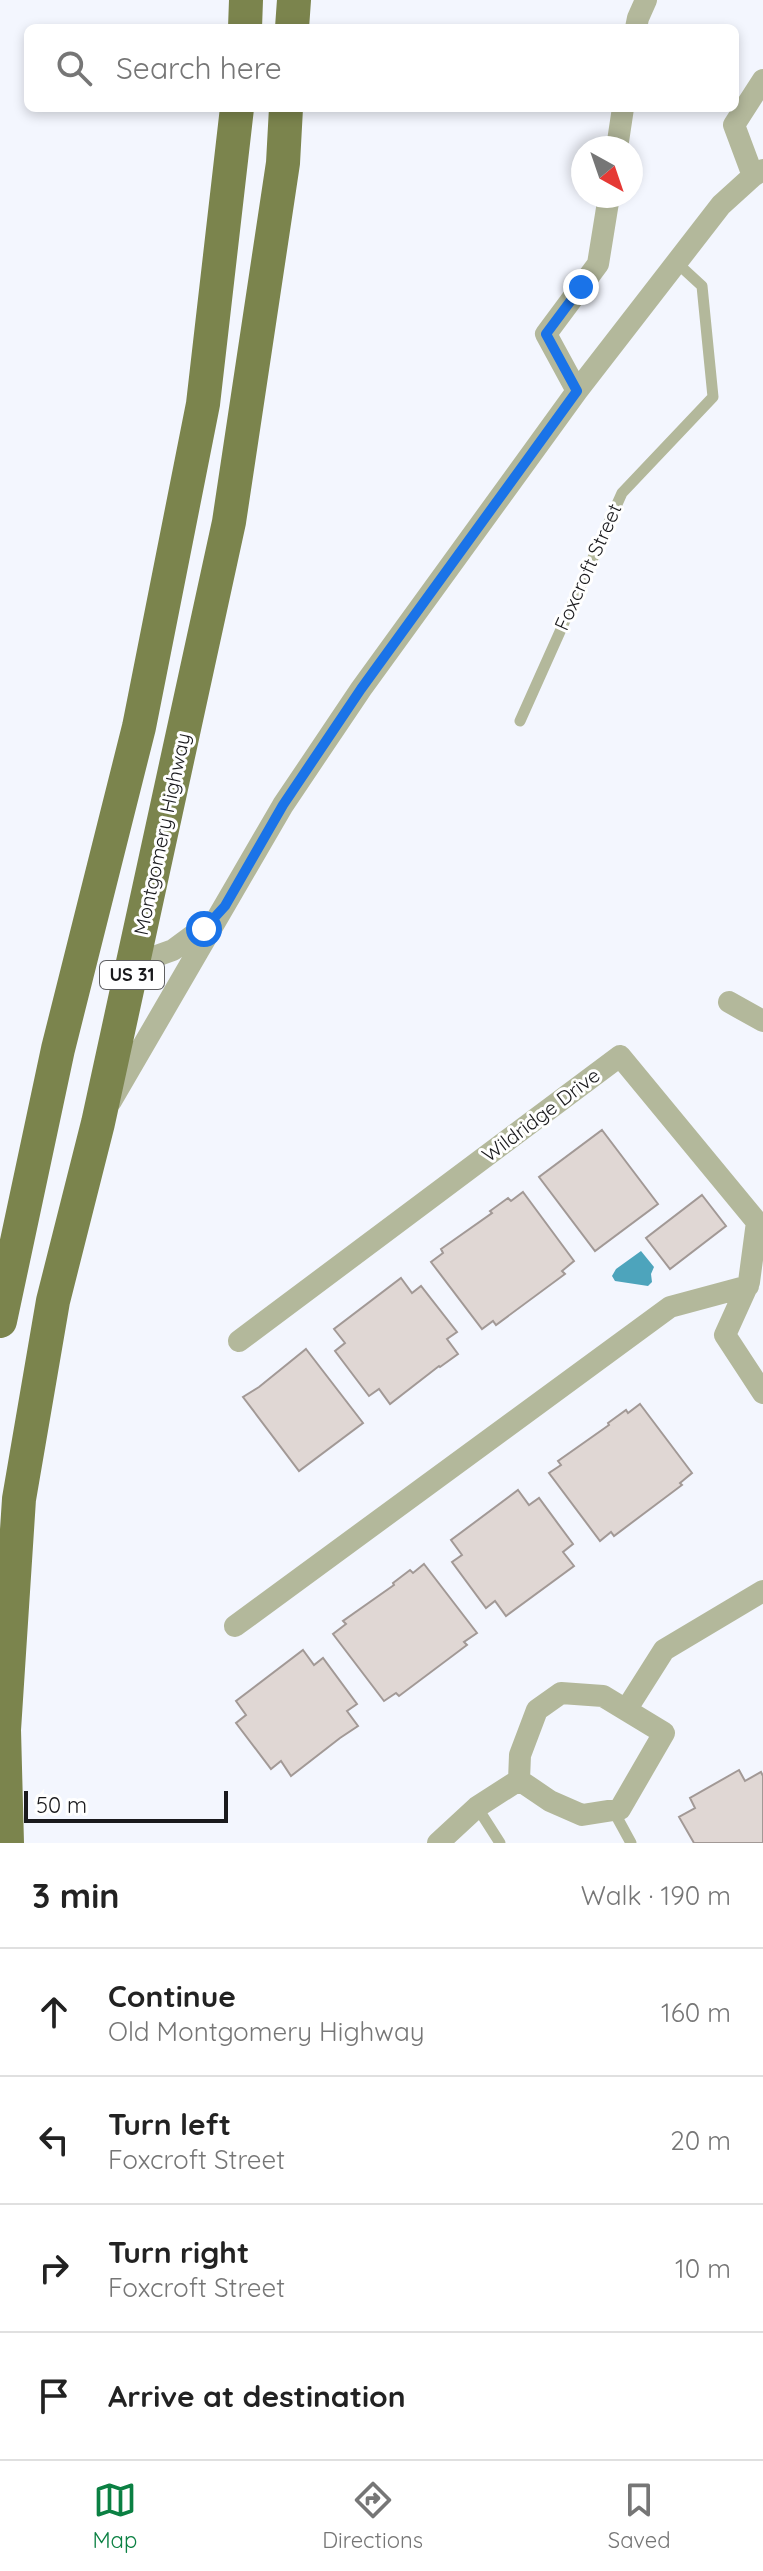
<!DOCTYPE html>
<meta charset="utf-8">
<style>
body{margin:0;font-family:Quicksand,sans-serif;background:#f6f6f6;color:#222}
.compass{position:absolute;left:571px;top:136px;width:72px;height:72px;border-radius:50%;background:#fff;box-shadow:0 4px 12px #0003;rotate:140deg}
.scale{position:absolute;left:24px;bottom:20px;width:204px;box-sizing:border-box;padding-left:8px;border:4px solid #1a1a1d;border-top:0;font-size:22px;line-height:28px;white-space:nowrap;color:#1a1a1d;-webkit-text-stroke:6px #fff;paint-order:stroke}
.stop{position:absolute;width:24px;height:24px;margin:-18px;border:6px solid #1a73e8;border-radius:50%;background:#fff}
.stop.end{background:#1a73e8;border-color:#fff;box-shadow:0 2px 8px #0008}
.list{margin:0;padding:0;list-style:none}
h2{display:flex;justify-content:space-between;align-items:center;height:104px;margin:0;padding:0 32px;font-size:34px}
h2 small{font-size:26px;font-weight:400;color:#767676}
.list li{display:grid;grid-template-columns:52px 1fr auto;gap:24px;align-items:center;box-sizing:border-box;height:128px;padding:0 32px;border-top:2px solid #e0e0e0}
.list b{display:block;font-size:30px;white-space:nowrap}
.list p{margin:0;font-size:26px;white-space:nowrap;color:#767676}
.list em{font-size:26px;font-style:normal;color:#767676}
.icon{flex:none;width:44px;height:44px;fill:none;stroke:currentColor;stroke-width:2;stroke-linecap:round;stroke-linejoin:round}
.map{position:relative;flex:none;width:763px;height:1843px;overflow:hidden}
.search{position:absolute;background:#fff;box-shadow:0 4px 12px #0003;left:24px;right:24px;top:24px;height:88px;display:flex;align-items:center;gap:20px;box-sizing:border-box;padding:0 28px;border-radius:12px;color:#767676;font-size:30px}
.sheet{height:616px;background:#fff}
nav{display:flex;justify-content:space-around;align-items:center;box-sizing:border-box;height:112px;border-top:2px solid #e0e0e0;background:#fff;font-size:22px;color:#767676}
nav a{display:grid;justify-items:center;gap:4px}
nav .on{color:#0b8043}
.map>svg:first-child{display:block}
.water{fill:#4da4bc}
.building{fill:#e0d7d4;stroke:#a29996;stroke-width:2}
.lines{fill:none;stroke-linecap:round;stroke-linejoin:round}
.lane{stroke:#b3b89b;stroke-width:11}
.street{stroke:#b3b89b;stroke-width:22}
.primary{stroke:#7b844d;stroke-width:34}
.route{stroke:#1a73e8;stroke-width:10}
.labels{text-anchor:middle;stroke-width:6;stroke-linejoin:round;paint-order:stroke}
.shield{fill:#fff;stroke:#5f5f61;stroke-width:2}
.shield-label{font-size:18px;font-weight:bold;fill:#1a1a1d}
.street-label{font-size:20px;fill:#1a1a1d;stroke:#fff}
</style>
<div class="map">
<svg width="763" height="1843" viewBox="0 0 763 1843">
<rect width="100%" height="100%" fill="#f3f6fe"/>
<path class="water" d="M 641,1251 L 654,1267 L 651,1274 L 652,1282 L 648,1286 L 615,1281 L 612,1276 L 616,1269 Z"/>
<path class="building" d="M 602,1130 L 658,1204 L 595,1251 L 539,1177 Z
M 523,1192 L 574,1261 L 562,1271 L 565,1274 L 496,1325 L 493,1321 L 482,1329 L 431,1262 L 443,1253 L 441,1249 L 492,1213 L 490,1211 L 508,1198 L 511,1201 Z
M 702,1195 L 726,1226 L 670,1269 L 646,1238 Z
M 401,1278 L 412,1293 L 421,1286 L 457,1332 L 447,1339 L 458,1354 L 440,1367 L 439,1366 L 390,1404 L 379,1389 L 369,1396 L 335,1351 L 345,1343 L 334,1329 Z
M 306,1349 L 363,1423 L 299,1471 L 243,1397 L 259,1387 Z
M 640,1404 L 692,1473 L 680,1483 L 682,1485 L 614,1536 L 611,1532 L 600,1541 L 549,1473 L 561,1465 L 558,1461 L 609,1425 L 608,1423 L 626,1410 L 628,1413 Z
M 518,1490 L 529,1505 L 539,1498 L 573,1544 L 563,1552 L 574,1566 L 506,1616 L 495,1601 L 486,1608 L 452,1562 L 462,1555 L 451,1540 Z
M 424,1564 L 477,1633 L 464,1642 L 467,1645 L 399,1696 L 396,1693 L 384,1701 L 333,1634 L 346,1624 L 343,1621 L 394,1585 L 393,1583 L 410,1570 L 413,1573 Z
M 303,1650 L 314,1665 L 323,1658 L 357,1704 L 347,1711 L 358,1726 L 340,1738 L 291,1776 L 281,1761 L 271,1769 L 236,1723 L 246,1715 L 236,1701 Z
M 739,1770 L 745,1781 L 761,1772 L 763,1776 L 763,1843 L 694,1843 L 679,1817 L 695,1808 L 690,1798 Z"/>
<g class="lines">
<path class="lane" d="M 520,721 L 622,493 L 713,397 L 702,286 L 677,263
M 477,1807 L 500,1843
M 613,1810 L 631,1843"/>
<path class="street" d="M 636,28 L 638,18 L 646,0
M 617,148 L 623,108
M 753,176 L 734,125 L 763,80
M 577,391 L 546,334 L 598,264 L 609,196
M 134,964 L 173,950 L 211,922
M 729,1002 L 763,1021
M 111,1101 L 283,805 L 361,689 L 577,391 L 721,205 L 753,176 L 763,170
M 239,1341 L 620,1056 L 757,1222 L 749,1282 L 725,1335 L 763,1393
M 235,1626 L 670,1307 L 748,1286
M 561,1693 L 603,1696 L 664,1733 L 620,1809 L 582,1815 L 550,1801 L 519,1780 L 520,1755 L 537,1710 Z
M 626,1710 L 664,1650 L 763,1591
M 438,1843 L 477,1807 L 519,1780"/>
<path class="primary" d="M 245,28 L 246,0
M 292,28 L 294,0
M 0,1321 L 58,1049 L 139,727 L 203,404 L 237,108
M 7,1843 L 4,1730 L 19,1499 L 53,1301 L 98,1123 L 229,522 L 283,163 L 286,108"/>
</g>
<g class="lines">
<path class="route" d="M 204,929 L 225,906 L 283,805 L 361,689 L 577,391 L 546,334 L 581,287"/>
</g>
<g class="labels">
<rect class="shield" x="100" y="961" width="64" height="28" rx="6"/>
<g class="shield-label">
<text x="132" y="981">US 31</text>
</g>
<g class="street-label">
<text transform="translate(588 567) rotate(-66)" y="7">Foxcroft Street</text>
<text transform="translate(162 834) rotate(-78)" y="7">Montgomery Highway</text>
<text transform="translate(541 1115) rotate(-37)" y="7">Wildridge Drive</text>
</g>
</g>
</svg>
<svg class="compass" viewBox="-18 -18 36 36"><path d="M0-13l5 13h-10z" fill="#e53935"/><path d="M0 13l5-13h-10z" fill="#767676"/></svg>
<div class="scale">50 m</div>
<div class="stop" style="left:204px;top:929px"></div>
<div class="stop end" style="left:581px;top:287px"></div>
<div class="search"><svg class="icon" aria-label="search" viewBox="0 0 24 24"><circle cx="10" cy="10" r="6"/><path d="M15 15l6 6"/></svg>Search here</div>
</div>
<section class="sheet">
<h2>3 min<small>Walk · 190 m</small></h2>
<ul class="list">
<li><svg class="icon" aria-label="ahead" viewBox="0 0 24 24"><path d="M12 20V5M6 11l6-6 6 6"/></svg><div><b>Continue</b><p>Old Montgomery Highway</p></div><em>160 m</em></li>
<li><svg class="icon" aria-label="left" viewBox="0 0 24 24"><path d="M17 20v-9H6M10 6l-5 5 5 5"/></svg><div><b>Turn left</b><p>Foxcroft Street</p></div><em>20 m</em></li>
<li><svg class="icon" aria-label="right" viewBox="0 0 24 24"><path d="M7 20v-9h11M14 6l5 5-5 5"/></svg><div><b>Turn right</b><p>Foxcroft Street</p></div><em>10 m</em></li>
<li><svg class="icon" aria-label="arrive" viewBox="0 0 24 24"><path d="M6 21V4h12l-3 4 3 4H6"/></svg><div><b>Arrive at destination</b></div></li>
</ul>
</section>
<nav>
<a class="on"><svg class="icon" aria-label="map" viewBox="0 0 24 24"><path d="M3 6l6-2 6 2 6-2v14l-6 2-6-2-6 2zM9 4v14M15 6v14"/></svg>Map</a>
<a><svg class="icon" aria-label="directions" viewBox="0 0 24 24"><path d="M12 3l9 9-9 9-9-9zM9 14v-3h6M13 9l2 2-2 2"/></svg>Directions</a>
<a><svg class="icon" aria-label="saved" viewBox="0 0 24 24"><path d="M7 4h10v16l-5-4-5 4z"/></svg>Saved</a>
</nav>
